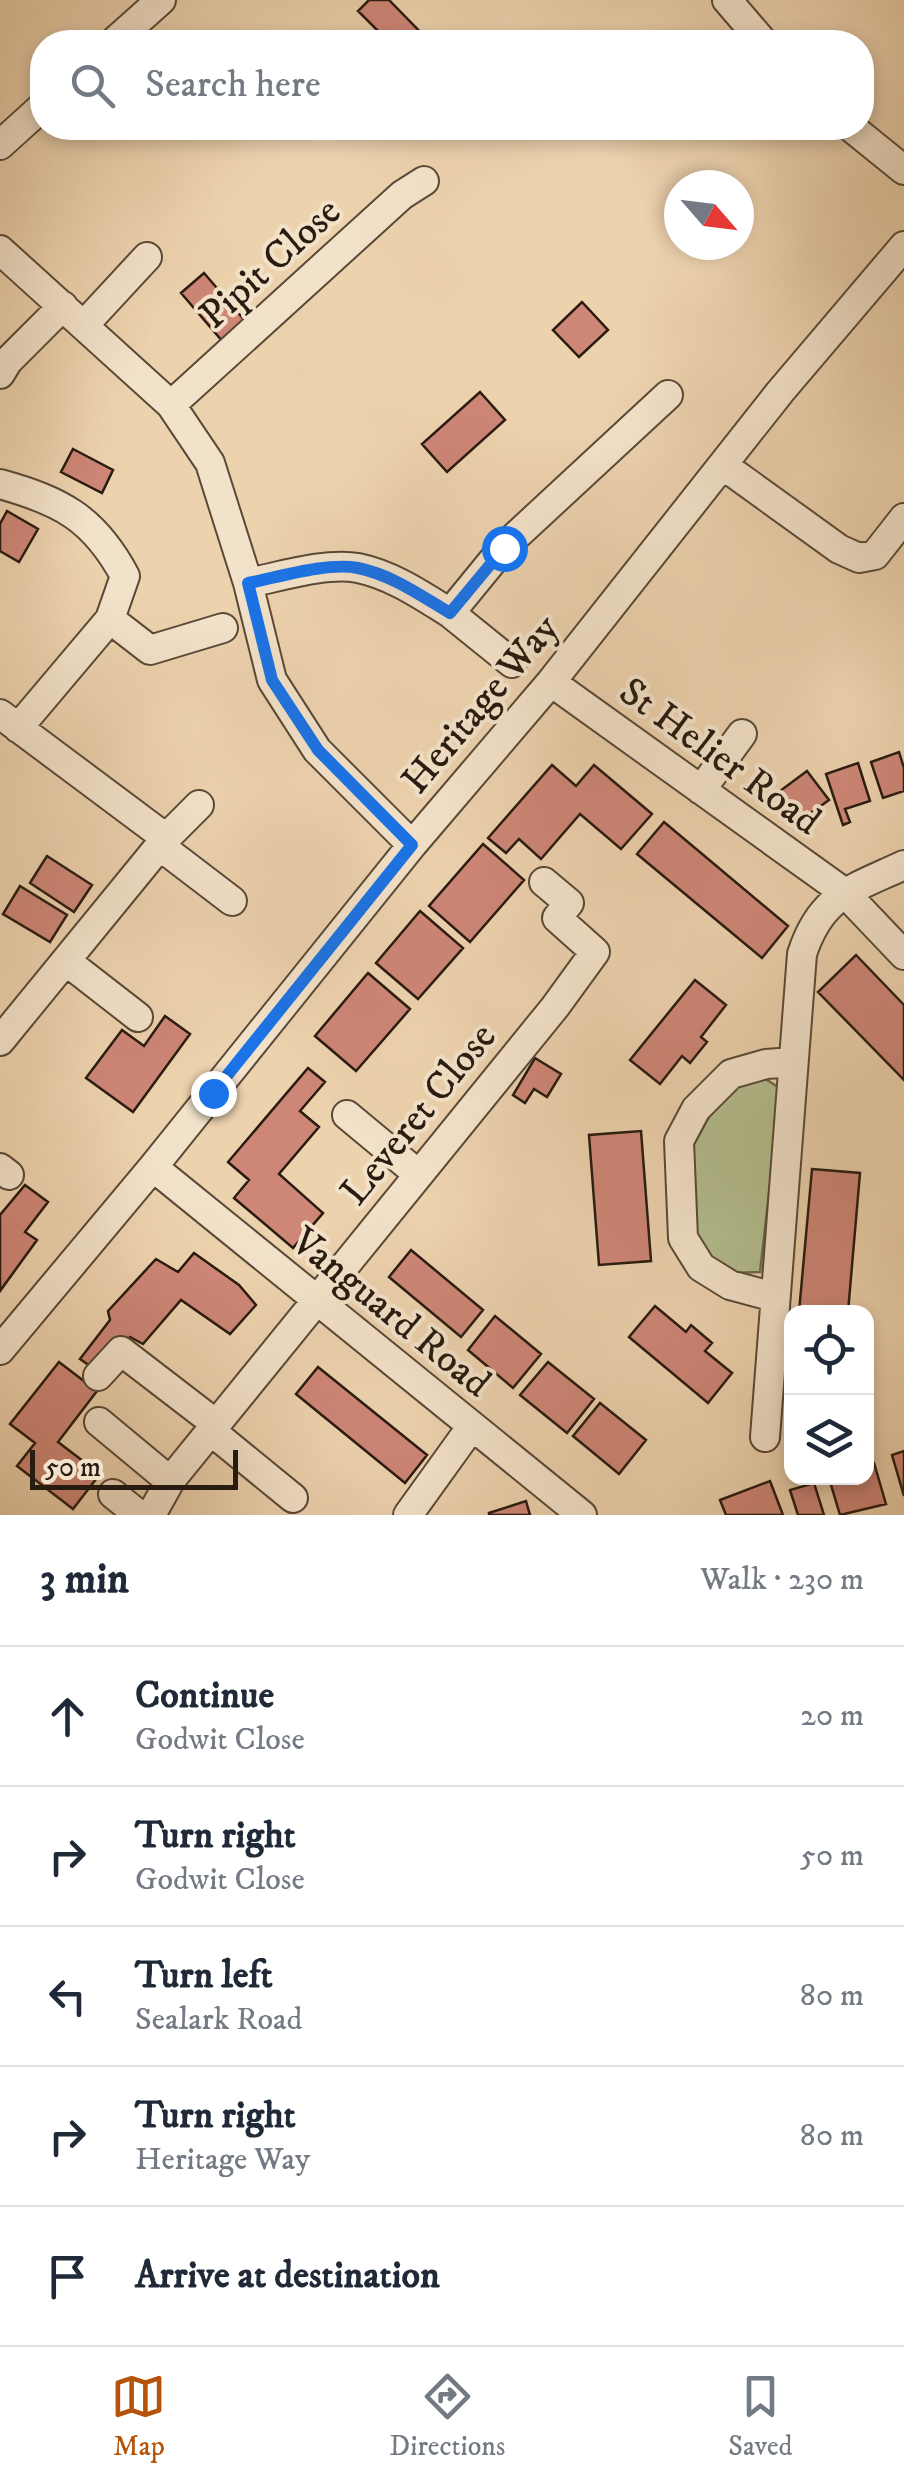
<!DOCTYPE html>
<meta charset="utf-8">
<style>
body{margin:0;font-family:"IM FELL DW Pica",serif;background:#f2f2f3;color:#1f2937}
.controls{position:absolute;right:30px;bottom:30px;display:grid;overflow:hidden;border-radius:20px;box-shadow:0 5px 15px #0003}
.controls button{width:90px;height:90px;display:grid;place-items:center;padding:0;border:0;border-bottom:2px solid #e0e1e3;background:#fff;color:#1f2937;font:50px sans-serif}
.compass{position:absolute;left:664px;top:170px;width:90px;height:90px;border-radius:50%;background:#fff;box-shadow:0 5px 15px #0003;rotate:118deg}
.scale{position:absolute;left:30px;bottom:25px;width:208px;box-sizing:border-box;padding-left:10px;border:5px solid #281b0f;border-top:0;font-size:28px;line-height:35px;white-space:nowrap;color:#281b0f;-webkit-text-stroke:8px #f3e2ca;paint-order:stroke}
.stop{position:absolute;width:30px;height:30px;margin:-22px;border:8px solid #1a73e8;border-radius:50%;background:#fff}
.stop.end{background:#1a73e8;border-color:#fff;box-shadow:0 2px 10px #0008}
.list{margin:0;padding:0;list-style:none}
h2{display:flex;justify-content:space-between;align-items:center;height:130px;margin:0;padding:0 40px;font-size:42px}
h2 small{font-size:32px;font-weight:400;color:#747a83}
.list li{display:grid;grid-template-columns:65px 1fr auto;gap:30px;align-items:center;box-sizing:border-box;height:140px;padding:0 40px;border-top:2px solid #e0e1e3}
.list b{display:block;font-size:38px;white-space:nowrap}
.list p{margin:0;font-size:32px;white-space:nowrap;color:#747a83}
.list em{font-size:32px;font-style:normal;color:#747a83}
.icon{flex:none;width:55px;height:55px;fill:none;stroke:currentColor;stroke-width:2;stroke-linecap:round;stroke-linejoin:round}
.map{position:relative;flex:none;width:904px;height:1515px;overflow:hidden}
.search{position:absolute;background:#fff;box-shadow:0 5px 15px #0003;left:30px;right:30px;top:30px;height:110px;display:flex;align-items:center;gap:25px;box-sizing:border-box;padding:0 35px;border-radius:40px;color:#747a83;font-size:38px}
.sheet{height:830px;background:#fff}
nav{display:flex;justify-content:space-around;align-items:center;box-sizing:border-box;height:140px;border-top:2px solid #e0e1e3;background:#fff;font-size:28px;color:#747a83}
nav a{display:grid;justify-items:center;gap:5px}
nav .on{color:#b45309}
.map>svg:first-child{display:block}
.green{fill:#b3bd8e;stroke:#6e6c4e;stroke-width:2.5}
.building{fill:#ce8677;stroke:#281b0f;stroke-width:2.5}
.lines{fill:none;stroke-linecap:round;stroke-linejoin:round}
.minor-casing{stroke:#594937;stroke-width:32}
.minor{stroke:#f3e2ca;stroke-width:28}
.route{stroke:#1a73e8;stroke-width:12}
.labels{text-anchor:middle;stroke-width:8;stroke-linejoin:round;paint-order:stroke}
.street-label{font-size:40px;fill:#281b0f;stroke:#f3e2ca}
</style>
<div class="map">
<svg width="904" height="1515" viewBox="0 0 904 1515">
<rect width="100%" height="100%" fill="#edd2ae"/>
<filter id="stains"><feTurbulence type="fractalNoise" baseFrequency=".002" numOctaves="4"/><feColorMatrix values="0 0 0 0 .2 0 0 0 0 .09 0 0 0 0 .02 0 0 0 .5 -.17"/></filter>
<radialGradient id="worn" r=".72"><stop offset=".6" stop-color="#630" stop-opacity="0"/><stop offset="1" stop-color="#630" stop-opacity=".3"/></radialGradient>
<path class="green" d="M 761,1076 L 781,1089 L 760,1272 L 732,1273 L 710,1260 L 691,1236 L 693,1146 L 709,1117 L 736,1085 Z"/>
<path class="building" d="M 369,0 L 389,0 L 430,42 L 389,42 L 358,11 Z
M 204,273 L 252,329 L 229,349 L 181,293 Z
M 582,302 L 608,330 L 579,357 L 553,330 Z
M 480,392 L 505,420 L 447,472 L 422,444 Z
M 73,449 L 113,470 L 102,493 L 61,472 Z
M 7,511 L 38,529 L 19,562 L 0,551 L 0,524 Z
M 899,752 L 904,768 L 904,791 L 883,798 L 871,762 Z
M 858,763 L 870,801 L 845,809 L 850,822 L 843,825 L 826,774 Z
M 552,765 L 576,786 L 594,765 L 652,814 L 621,849 L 580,814 L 541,859 L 519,839 L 506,853 L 488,838 Z
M 807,771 L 829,800 L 797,823 L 776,794 Z
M 664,822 L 788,926 L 762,958 L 637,854 Z
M 483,844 L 524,880 L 470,942 L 429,906 Z
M 47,856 L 92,885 L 74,912 L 30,883 Z
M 20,886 L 67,915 L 50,942 L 3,914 Z
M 420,911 L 463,948 L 418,999 L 376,963 Z
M 856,955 L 904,1005 L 904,1080 L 818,992 Z
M 368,973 L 410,1009 L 356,1071 L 315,1036 Z
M 695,980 L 726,1005 L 701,1037 L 707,1042 L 690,1063 L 682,1056 L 660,1084 L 630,1060 Z
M 165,1016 L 190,1034 L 133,1112 L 86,1078 L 122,1030 L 144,1046 Z
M 535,1058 L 561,1074 L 547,1097 L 534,1089 L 525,1103 L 513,1095 Z
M 308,1068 L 325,1082 L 300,1111 L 319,1127 L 279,1174 L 323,1213 L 293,1248 L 234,1198 L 249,1180 L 228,1162 Z
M 641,1131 L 651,1261 L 599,1265 L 589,1135 Z
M 812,1169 L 860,1173 L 848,1312 L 799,1312 Z
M 25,1185 L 48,1202 L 25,1232 L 37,1240 L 0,1291 L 0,1215 Z
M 411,1250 L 483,1310 L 461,1337 L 389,1277 Z
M 194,1253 L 239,1285 L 256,1305 L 230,1334 L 181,1300 L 143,1344 L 130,1337 L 100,1373 L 80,1359 L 110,1320 L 108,1311 L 156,1259 L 178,1272 Z
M 655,1306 L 686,1332 L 691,1325 L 712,1343 L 705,1351 L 732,1373 L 708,1403 L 629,1337 Z
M 495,1316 L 541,1354 L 513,1388 L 468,1350 Z
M 59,1362 L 97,1391 L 58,1442 L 100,1474 L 73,1509 L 17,1466 L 35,1443 L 10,1424 Z
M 548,1362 L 594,1399 L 567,1433 L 520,1395 Z
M 318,1367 L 427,1455 L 405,1483 L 296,1394 Z
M 600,1403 L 646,1440 L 619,1474 L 573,1436 Z
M 904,1451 L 904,1496 L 892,1455 Z
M 874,1463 L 886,1504 L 840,1515 L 829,1478 L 866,1478 L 866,1465 Z
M 770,1481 L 783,1515 L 726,1515 L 720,1500 Z
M 814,1483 L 824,1515 L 798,1515 L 790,1490 Z
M 526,1501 L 530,1515 L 489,1515 L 489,1513 Z"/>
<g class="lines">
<g class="minor-casing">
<path id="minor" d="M 727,0 L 763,42
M 114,42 L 161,0
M 852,128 L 904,170
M 0,145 L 42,107
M 0,250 L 171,405 L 210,463 L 248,583 L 272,680 L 317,750 L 412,845
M 84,325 L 147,257
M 0,374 L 8,361 L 63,306
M 171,405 L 402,195 L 424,181
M 724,466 L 839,549 L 859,558 L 875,555 L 904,518
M 0,484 C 61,501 94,518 125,576 L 110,619 L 18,728
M 248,583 C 279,577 326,562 358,568 C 392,575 421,595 450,613 L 504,547 L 668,395
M 450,613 L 512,663
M 110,619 L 150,650 L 223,628
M 551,682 L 845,893 L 904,955
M 0,714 L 166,838
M 701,790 L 742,734
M 160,846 L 232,901
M 66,961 L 138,1017
M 0,1041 L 166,838 L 199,805
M 347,1115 L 418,1174
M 153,1167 L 582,1515
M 0,1168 L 9,1175
M 774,1297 L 730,1285 L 701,1267 L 683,1238 L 679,1141 L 696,1109 L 731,1074 L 766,1064 L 793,1062
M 0,1350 L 153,1167 L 412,845 L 551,682 L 780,392 L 904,246
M 98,1376 L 121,1351 L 216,1424
M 99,1422 L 170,1481
M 211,1431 L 293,1498
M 765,1437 L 802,954 C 821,895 853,889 904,865
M 113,1494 L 139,1515
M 151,1515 L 170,1481 L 555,1007 L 595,952 L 557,918 L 569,903 L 544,882
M 408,1515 L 472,1426"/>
</g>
<use href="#minor" class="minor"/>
</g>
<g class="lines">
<path class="route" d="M 213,1093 L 412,845 L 318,750 L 272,680 L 248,583 C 279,577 327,562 358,568 C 392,575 420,595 450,613 L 504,548"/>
</g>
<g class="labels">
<g class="street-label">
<text transform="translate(269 262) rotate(-42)" y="14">Pipit Close</text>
<text transform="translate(479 703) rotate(-50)" y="14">Heritage Way</text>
<text transform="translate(721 755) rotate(36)" y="14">St Helier Road</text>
<text transform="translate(417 1113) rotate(-51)" y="14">Leveret Close</text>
<text transform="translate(392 1311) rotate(39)" y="14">Vanguard Road</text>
</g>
</g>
<rect width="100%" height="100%" filter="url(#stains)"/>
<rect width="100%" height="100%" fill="url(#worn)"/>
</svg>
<div class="controls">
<button><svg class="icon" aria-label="locate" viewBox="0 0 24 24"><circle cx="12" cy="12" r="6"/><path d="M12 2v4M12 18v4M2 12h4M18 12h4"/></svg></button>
<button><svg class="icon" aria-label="layers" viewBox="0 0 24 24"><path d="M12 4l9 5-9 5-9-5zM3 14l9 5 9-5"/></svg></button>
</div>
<svg class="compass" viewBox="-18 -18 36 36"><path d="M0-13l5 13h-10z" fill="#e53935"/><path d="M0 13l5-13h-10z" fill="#747a83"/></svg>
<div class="scale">50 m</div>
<div class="stop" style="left:504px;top:548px"></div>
<div class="stop end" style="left:213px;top:1093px"></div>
<div class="search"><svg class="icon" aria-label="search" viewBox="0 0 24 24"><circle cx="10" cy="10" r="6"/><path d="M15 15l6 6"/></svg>Search here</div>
</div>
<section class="sheet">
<h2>3 min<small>Walk · 230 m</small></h2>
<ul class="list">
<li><svg class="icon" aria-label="ahead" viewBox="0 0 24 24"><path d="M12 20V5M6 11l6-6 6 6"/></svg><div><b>Continue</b><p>Godwit Close</p></div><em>20 m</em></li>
<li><svg class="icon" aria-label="right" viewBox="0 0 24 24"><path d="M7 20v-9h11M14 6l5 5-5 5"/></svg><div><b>Turn right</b><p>Godwit Close</p></div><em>50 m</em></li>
<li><svg class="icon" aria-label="left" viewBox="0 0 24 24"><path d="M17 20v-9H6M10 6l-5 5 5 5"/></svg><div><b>Turn left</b><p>Sealark Road</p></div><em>80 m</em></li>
<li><svg class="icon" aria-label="right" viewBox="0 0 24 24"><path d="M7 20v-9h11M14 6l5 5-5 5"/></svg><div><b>Turn right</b><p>Heritage Way</p></div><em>80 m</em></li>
<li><svg class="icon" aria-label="arrive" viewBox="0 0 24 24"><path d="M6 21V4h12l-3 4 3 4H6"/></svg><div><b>Arrive at destination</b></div></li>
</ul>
</section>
<nav>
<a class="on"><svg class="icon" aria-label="map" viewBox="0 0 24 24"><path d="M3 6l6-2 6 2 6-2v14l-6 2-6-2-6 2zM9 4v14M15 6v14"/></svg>Map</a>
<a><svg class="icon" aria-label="directions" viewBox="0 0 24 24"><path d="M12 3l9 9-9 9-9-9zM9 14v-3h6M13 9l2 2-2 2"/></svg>Directions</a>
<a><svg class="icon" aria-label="saved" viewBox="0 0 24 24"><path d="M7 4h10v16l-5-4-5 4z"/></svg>Saved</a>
</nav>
